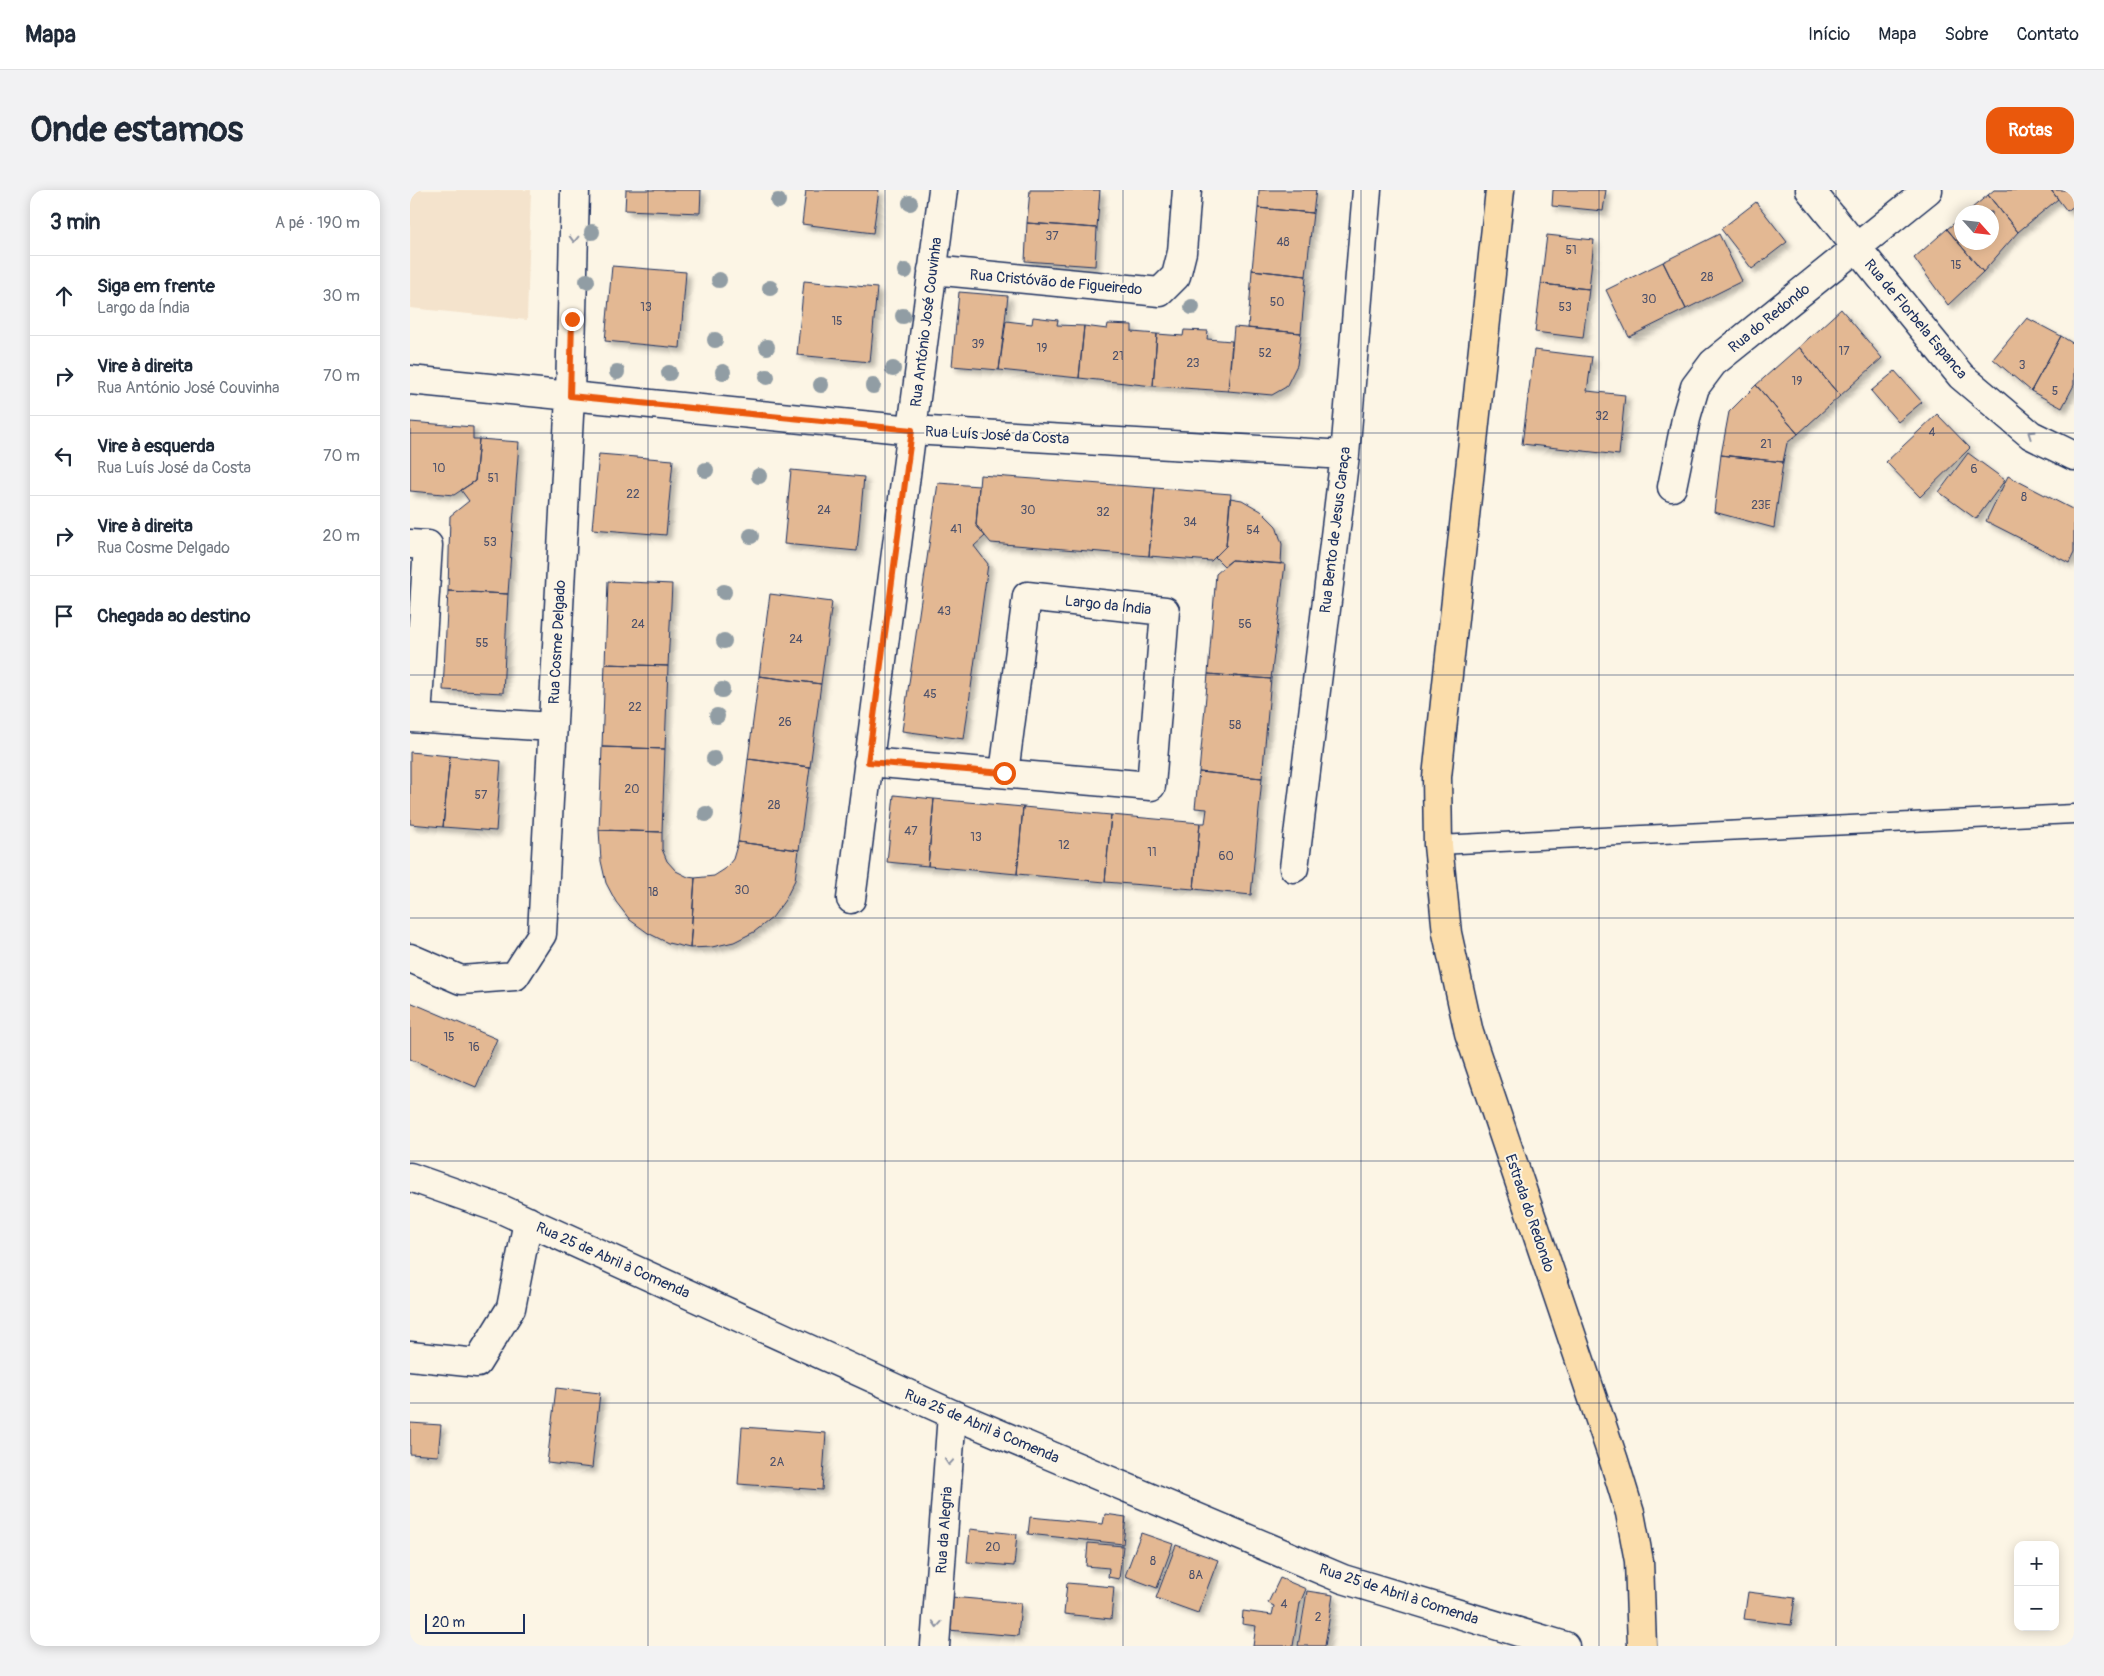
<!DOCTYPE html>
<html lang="pt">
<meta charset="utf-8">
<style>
body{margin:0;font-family:Pangolin,sans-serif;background:#f2f2f3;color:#1f2937}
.controls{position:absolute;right:15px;bottom:15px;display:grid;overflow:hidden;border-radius:10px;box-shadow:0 2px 12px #0003}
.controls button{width:45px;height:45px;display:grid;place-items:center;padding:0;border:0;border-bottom:1px solid #e0e1e3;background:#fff;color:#1f2937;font:25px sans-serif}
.compass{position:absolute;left:1544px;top:15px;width:45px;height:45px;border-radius:50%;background:#fff;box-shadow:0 2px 12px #0003;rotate:117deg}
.scale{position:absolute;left:15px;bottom:12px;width:100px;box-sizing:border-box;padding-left:5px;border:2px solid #1b2f5e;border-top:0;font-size:14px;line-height:18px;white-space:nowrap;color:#1b2f5e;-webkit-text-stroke:4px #fcf5e5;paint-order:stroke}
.stop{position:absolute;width:15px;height:15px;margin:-11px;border:4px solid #ea580c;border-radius:50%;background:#fff}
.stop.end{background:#ea580c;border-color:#fff;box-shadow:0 1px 5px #0008}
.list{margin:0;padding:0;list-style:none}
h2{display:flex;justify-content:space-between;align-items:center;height:65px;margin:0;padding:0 20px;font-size:21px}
h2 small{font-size:16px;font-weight:400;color:#747a83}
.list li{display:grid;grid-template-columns:32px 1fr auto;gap:15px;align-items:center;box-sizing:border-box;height:80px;padding:0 20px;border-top:1px solid #e0e1e3}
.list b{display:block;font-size:19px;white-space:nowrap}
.list p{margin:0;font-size:16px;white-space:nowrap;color:#747a83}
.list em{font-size:16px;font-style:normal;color:#747a83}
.icon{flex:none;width:28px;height:28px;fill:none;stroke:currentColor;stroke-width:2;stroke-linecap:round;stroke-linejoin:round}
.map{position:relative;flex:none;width:1664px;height:1456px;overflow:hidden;border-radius:15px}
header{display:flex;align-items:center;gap:30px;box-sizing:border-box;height:70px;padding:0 25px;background:#fff;border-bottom:1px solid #e0e1e3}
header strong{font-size:24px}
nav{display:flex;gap:28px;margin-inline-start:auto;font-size:18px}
.intro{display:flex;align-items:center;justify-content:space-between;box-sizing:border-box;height:120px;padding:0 30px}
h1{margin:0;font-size:35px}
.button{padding:12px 22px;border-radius:15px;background:#ea580c;color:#fff;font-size:18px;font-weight:700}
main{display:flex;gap:30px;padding:0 30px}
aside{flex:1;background:#fff;border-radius:15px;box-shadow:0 2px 12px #0003}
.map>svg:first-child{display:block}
.built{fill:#f4e3cc}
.building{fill:#e3b893;stroke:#1b2f5e;filter:url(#shadow)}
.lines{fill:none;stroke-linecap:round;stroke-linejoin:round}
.service-casing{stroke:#1b2f5e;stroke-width:21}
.minor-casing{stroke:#1b2f5e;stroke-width:31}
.primary-casing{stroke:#1b2f5e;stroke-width:31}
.service{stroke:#fcf5e5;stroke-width:18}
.minor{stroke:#fcf5e5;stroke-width:28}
.primary{stroke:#fbddab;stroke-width:28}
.tree{fill:#919da4}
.oneway{stroke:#8c92a2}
.route{stroke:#ea580c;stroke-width:6}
.grid{fill:none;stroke:#1b2f5e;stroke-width:1;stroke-opacity:0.55}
.labels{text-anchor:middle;stroke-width:4;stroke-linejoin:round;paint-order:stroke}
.number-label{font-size:12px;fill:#4d516b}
.street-label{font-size:15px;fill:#1b2f5e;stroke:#fcf5e5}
</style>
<header>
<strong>Mapa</strong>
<nav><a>Início</a><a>Mapa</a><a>Sobre</a><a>Contato</a></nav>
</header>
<div class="intro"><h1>Onde estamos</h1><a class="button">Rotas</a></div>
<main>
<aside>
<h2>3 min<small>A pé · 190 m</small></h2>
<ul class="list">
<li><svg class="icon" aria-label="ahead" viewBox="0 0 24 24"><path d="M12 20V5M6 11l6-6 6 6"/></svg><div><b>Siga em frente</b><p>Largo da Índia</p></div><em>30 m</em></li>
<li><svg class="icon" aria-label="right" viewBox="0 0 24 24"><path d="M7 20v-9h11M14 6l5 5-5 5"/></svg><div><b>Vire à direita</b><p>Rua António José Couvinha</p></div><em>70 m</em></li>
<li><svg class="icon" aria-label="left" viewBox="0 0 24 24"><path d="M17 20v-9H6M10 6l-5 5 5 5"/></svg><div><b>Vire à esquerda</b><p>Rua Luís José da Costa</p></div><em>70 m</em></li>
<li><svg class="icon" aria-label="right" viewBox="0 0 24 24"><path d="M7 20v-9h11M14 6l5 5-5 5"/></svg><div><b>Vire à direita</b><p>Rua Cosme Delgado</p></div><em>20 m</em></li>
<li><svg class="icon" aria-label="arrive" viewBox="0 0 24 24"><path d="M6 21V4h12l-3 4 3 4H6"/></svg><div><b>Chegada ao destino</b></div></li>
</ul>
</aside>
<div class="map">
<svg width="1664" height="1456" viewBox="0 0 1664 1456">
<defs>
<filter id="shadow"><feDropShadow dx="4.5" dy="4.5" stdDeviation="2.5" flood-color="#0004"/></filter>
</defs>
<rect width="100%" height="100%" fill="#fcf5e5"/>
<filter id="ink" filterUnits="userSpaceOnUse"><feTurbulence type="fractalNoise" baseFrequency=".02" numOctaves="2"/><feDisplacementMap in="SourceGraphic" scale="10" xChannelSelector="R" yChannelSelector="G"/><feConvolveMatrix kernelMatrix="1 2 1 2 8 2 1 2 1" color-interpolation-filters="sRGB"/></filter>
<g filter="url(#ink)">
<path class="built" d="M 0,0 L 121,0 L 117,130 L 0,118 Z"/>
<path class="building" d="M 216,0 L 291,0 L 290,23 L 215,20 Z
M 396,0 L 469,0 L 463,43 L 392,34 Z
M 620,0 L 690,0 L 687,38 L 617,33 Z
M 849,0 L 906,0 L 903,23 L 848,18 Z
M 1143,0 L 1196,0 L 1193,21 L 1142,16 Z
M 1584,0 L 1641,0 L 1648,9 L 1608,42 L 1578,5 Z
M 1641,0 L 1664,0 L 1664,16 L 1657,21 Z
M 1578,5 L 1608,42 L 1573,82 L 1537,39 L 1552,27 L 1552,52 L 1582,52 L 1582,22 L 1557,22 Z
M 1346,12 L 1377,52 L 1342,79 L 1311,39 Z
M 848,18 L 903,23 L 896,86 L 842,80 Z
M 617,33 L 687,38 L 685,76 L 615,71 Z
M 1537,39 L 1573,82 L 1538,115 L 1504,68 Z
M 1309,44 L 1332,91 L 1276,119 L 1253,72 Z
M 1137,45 L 1184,50 L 1179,99 L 1131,94 Z
M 1253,72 L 1276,119 L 1219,147 L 1196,100 Z
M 202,76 L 276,82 L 270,158 L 195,151 Z
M 842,80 L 896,86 L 891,143 L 838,138 Z
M 394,91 L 467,98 L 460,172 L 387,165 Z
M 1131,94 L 1179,99 L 1173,148 L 1125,142 Z
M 549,102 L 598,106 L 589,180 L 542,176 Z
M 1431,119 L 1472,168 L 1430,206 L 1389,157 Z
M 623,127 L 648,130 L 647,135 L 674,136 L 669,188 L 589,180 L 596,131 L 622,134 Z
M 1617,128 L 1651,146 L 1621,201 L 1583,169 Z
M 698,134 L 722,135 L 722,142 L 747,144 L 743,196 L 669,188 L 674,136 L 697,139 Z
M 824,137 L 891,143 L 887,175 L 876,197 L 862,205 L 818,201 Z
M 774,140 L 798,141 L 797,149 L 822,151 L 818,201 L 743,196 L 747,144 L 773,146 Z
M 1651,146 L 1664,154 L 1664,195 L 1652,218 L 1621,201 Z
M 1389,157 L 1430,206 L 1388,244 L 1346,195 Z
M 1124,160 L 1182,167 L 1177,201 L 1215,205 L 1209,265 L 1112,254 Z
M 1485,181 L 1512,212 L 1488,232 L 1461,201 Z
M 1346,195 L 1388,244 L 1377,253 L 1373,272 L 1311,265 L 1319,222 Z
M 1527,224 L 1560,258 L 1510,307 L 1476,272 Z
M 0,232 L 63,237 L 63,249 L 69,249 L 65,291 L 44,305 L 0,301 Z
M 69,249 L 109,252 L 98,404 L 38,401 L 40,326 L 59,311 L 51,300 L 65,291 Z
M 1558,263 L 1595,290 L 1566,329 L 1529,302 Z
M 189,264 L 263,270 L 256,345 L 182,339 Z
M 1311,265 L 1373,272 L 1364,338 L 1304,322 Z
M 381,280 L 454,287 L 447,361 L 374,354 Z
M 570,285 L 745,298 L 739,366 L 581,353 L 566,335 Z
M 1598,286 L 1664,320 L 1664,363 L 1659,373 L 1576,331 Z
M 528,293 L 569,296 L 566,335 L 575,346 L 564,356 L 578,374 L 554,549 L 492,541 Z
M 745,298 L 821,304 L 816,356 L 801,371 L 739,366 Z
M 820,308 L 832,310 L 851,321 L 866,336 L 872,354 L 871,374 L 822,370 L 814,376 L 805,367 L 816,356 Z
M 822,370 L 875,374 L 861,489 L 798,484 L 806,384 Z
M 198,391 L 262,394 L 258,476 L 195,474 Z
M 38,401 L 98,404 L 93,503 L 33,500 Z
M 360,404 L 422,412 L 411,494 L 349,486 Z
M 195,474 L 258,476 L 255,559 L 192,557 Z
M 798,484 L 861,489 L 852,588 L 789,582 Z
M 349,486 L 411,494 L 400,577 L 338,569 Z
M 192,557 L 255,559 L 252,642 L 189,640 Z
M 0,562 L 40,566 L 33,637 L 0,634 Z
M 40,566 L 91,571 L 86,641 L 33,637 Z
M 338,569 L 400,577 L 389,660 L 328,652 Z
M 789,582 L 852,588 L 841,705 L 784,699 L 790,633 L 795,633 L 797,619 L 785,618 Z
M 484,605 L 524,609 L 518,676 L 477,672 Z
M 524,609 L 613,617 L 607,684 L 518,676 Z
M 613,617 L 701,625 L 695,692 L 607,684 Z
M 701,625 L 790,633 L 784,699 L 695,692 Z
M 189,640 L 252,642 L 252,659 L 257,671 L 266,681 L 278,687 L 285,688 L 280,758 L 258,753 L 238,743 L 220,730 L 206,712 L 196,693 L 191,671 Z
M 328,652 L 389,660 L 385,690 L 375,710 L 362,728 L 344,742 L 324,752 L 302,757 L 280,758 L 285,688 L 304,686 L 315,679 L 323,669 Z
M 0,812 L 87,849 L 66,897 L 0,869 Z
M 146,1198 L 190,1203 L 182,1278 L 137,1273 Z
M 0,1233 L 31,1235 L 28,1266 L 0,1264 Z
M 332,1237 L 416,1243 L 412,1300 L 328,1294 Z
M 695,1324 L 716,1327 L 713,1354 L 618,1344 L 620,1327 L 693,1334 Z
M 560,1339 L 607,1344 L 604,1376 L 557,1372 Z
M 731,1343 L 763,1354 L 747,1398 L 715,1386 Z
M 678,1353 L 713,1356 L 709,1389 L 698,1387 L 699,1378 L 676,1376 Z
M 766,1355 L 808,1370 L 788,1423 L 746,1408 Z
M 870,1388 L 896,1399 L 890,1413 L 883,1456 L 843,1456 L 846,1436 L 832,1434 L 833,1421 L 862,1425 L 864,1416 L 858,1413 Z
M 657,1393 L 704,1397 L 701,1429 L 654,1424 Z
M 897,1401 L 923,1405 L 915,1456 L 888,1456 Z
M 1338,1402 L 1385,1408 L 1381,1435 L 1334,1429 Z
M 541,1407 L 611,1413 L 608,1446 L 538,1440 Z"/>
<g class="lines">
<g class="service-casing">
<path id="service" d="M 1028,655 L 1664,624"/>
</g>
<g class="minor-casing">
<path id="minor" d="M 1400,0 L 1551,186 L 1621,245 L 1664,266
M 522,80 L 750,102 L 766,86 L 772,62 L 777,0
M 0,190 L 502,240 L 935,265
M 1262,297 L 1277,224 L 1285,197 L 1303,173 L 1518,0
M 0,354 L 18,355 L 7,528
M 0,528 L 142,537
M 458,572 L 741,596 L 755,421 L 617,406 L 594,583
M 884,678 L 935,265 L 957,0
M 441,709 L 533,0
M 0,768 L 51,790 L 105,786 L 132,744 L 160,206 L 165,0
M 0,987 L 91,1019 L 542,1224 L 933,1389 L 1155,1456
M 0,1166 L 67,1173 L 101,1118 L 118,1031
M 525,1456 L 542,1224"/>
</g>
<g class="primary-casing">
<path id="primary" d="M 1090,0 L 1027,587 L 1028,655 L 1037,743 L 1059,843 L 1204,1271 L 1220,1323 L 1229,1371 L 1232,1456"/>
</g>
<use href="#service" class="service"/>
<use href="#minor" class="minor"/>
<use href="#primary" class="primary"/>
</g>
<g class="tree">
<circle cx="368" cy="11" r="8"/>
<circle cx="500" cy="13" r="8"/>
<circle cx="182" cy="42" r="8"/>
<circle cx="495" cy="81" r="8"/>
<circle cx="309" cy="90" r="8"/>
<circle cx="177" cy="91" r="8"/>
<circle cx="360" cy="98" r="8"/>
<circle cx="782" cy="117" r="8"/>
<circle cx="493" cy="126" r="8"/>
<circle cx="305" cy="150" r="8"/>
<circle cx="357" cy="157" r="8"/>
<circle cx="483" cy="179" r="8"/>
<circle cx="207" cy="182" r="8"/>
<circle cx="313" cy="182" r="8"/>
<circle cx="259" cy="183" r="8"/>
<circle cx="357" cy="187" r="8"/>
<circle cx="411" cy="195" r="8"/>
<circle cx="463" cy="196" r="8"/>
<circle cx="296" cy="280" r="8"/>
<circle cx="349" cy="286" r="8"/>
<circle cx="341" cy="346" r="8"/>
<circle cx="314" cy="402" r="8"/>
<circle cx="314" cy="451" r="8"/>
<circle cx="312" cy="500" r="8"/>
<circle cx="307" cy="526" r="8"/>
<circle cx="304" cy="569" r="8"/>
<circle cx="296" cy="624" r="8"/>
</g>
<defs><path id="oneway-chevron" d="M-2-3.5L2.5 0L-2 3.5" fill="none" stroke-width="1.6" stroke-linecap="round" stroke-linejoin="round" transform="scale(1.25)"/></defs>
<g class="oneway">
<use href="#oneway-chevron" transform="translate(164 49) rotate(92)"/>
<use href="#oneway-chevron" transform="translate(1621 244) rotate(-146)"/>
<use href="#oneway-chevron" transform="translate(539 1272) rotate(94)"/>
<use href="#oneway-chevron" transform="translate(527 1434) rotate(94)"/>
</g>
</g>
<g class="lines" filter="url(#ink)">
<path class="route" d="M 162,129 L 160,206 L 502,240 L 458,572 L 594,583"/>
</g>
<path class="grid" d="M 238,0 L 238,1456M 475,0 L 475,1456M 713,0 L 713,1456M 951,0 L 951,1456M 1189,0 L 1189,1456M 1426,0 L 1426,1456M 0,243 L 1664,243M 0,485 L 1664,485M 0,728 L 1664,728M 0,971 L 1664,971M 0,1213 L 1664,1213"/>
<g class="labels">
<g class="number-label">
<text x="642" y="50">37</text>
<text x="873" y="56">48</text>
<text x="1161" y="64">51</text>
<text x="1546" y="79">15</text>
<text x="1297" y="91">28</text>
<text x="1239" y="113">30</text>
<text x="867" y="116">50</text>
<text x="236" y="121">13</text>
<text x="1155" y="121">53</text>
<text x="427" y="135">15</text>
<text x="568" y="158">39</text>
<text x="632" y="162">19</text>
<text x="1434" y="165">17</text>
<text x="855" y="167">52</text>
<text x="708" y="170">21</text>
<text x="783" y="177">23</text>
<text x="1612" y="179">3</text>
<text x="1387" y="195">19</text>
<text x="1645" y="205">5</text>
<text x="1192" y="230">32</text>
<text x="1522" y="246">4</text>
<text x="1356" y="258">21</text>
<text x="29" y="282">10</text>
<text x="1564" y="283">6</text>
<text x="83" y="292">51</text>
<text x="223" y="308">22</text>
<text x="1614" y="311">8</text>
<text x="1351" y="319">23E</text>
<text x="414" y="324">24</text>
<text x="618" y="324">30</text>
<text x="693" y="326">32</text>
<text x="780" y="336">34</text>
<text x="546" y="343">41</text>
<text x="843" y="344">54</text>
<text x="80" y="356">53</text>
<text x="534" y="425">43</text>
<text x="228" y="438">24</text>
<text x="835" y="438">56</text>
<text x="386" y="453">24</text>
<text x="72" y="457">55</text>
<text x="520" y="508">45</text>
<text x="225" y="521">22</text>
<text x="375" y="536">26</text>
<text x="825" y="539">58</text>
<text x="222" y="603">20</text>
<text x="71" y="609">57</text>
<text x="364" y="619">28</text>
<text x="501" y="645">47</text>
<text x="566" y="651">13</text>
<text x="654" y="659">12</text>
<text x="742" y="666">11</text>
<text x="816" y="670">60</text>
<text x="332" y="704">30</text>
<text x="243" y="706">18</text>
<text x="39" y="851">15</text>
<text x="64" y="861">16</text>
<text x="367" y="1276">2A</text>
<text x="583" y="1361">20</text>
<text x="743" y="1375">8</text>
<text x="786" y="1389">8A</text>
<text x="874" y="1418">4</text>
<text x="908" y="1431">2</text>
</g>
<g class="street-label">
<text transform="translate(646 92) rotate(5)" y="5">Rua Cristóvão de Figueiredo</text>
<text transform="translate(1359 128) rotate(-39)" y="5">Rua do Redondo</text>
<text transform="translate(1506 129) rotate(50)" y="5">Rua de Florbela Espanca</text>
<text transform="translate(516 132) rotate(-83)" y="5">Rua António José Couvinha</text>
<text transform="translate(587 245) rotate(3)" y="5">Rua Luís José da Costa</text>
<text transform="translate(925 340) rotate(-83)" y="5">Rua Bento de Jesus Caraça</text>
<text transform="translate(698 415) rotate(6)" y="5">Largo da Índia</text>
<text transform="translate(147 452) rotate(-87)" y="5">Rua Cosme Delgado</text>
<text transform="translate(1120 1023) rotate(71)" y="5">Estrada do Redondo</text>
<text transform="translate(203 1070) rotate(24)" y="5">Rua 25 de Abril à Comenda</text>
<text transform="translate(572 1236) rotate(23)" y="5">Rua 25 de Abril à Comenda</text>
<text transform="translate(534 1340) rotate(-86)" y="5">Rua da Alegria</text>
<text transform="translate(989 1404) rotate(18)" y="5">Rua 25 de Abril à Comenda</text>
</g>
</g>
</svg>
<div class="controls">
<button>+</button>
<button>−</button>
</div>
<svg class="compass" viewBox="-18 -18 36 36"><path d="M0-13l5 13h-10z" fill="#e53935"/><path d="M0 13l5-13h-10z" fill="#747a83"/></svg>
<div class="scale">20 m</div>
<div class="stop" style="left:594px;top:583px"></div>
<div class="stop end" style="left:162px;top:129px"></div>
</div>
</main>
